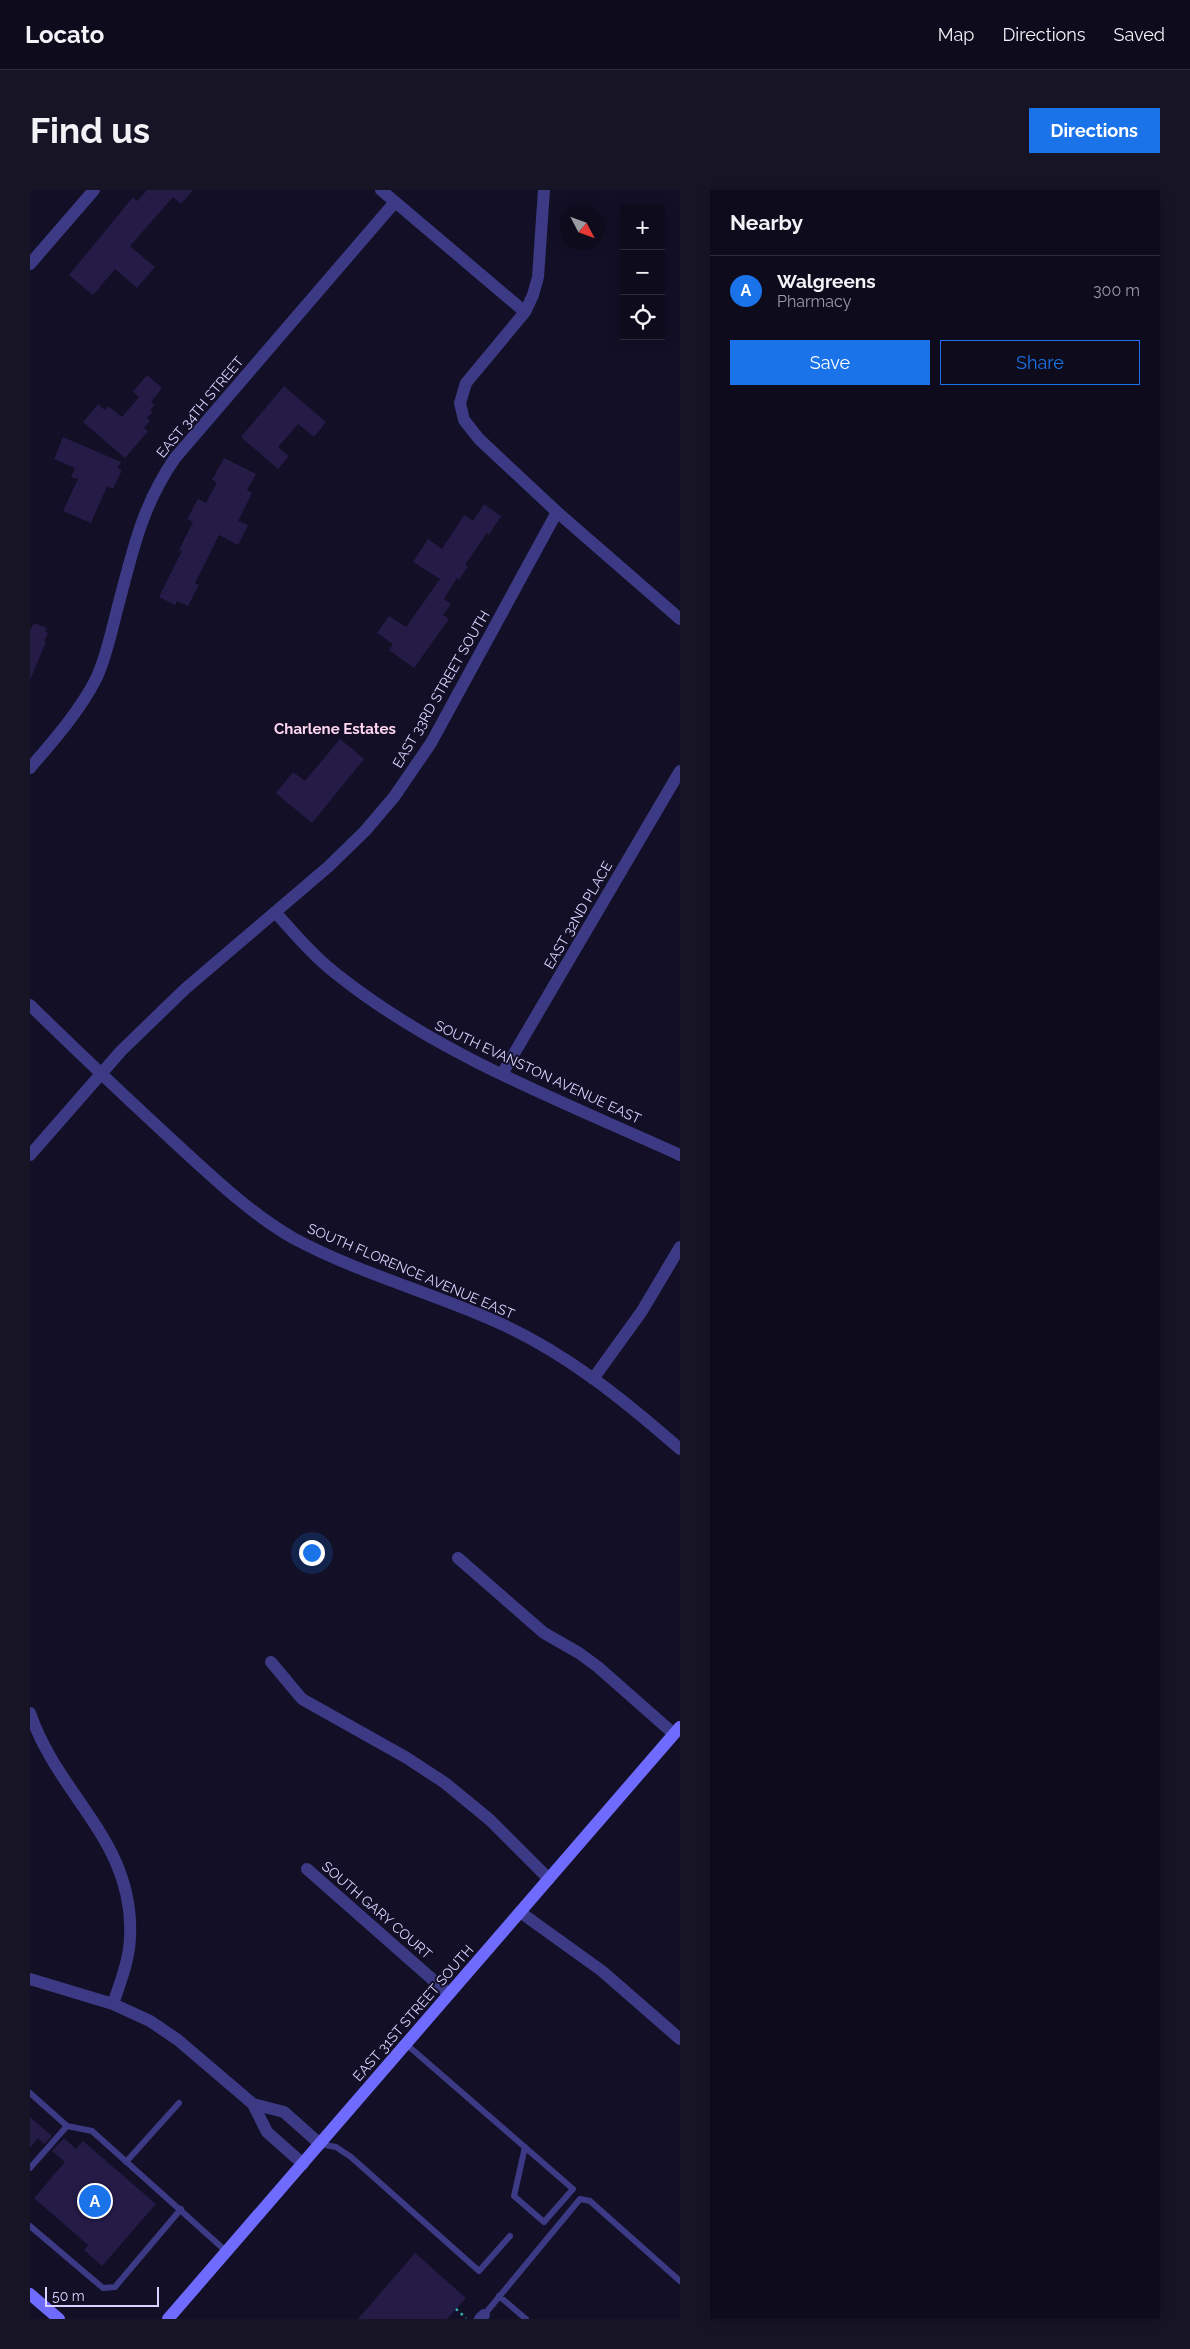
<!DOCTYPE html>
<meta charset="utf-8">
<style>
body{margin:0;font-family:Raleway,sans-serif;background:#171425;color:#f1f3f6}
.controls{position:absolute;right:15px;top:15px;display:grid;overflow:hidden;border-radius:0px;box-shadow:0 2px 12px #0003}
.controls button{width:45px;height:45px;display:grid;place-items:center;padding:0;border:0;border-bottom:1px solid #2e2b3b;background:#0e0b1c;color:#f1f3f6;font:25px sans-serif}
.compass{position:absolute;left:530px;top:15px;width:45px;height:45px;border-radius:50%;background:#0e0b1c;box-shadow:0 2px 12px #0003;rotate:131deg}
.scale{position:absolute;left:15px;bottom:12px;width:114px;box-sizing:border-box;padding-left:5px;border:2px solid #d9d4ff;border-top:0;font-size:14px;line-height:18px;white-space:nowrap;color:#d9d4ff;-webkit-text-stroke:4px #130f26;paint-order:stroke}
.you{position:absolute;left:281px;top:1362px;width:18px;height:18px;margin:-12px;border:4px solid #fff;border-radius:50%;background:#1a73e8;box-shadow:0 0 0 8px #1a73e833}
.badge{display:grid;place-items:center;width:32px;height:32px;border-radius:50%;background:#1a73e8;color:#fff;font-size:16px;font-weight:700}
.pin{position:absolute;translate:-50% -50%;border:2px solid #fff;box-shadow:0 1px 5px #0006}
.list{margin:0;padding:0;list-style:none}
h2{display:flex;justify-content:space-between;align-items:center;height:65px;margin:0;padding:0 20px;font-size:21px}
h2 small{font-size:16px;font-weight:400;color:#9b9ba3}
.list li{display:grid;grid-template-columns:32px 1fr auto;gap:15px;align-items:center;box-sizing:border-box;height:70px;padding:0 20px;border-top:1px solid #2e2b3b}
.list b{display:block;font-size:19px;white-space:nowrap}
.list p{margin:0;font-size:16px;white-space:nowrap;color:#9b9ba3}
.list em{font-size:16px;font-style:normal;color:#9b9ba3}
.actions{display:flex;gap:10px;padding:15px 20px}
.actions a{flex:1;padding:11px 0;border:1px solid #1a73e8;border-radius:0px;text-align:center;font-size:18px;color:#1a73e8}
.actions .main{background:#1a73e8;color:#fff}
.icon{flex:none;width:28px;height:28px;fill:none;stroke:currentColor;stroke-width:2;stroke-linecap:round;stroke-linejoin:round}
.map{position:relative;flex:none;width:650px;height:2129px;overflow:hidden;border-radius:0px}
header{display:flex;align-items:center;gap:30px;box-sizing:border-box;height:70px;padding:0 25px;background:#0e0b1c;border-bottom:1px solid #2e2b3b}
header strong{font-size:24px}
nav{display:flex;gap:28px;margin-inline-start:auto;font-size:18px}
.intro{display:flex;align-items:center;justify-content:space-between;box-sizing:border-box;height:120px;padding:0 30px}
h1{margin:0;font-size:35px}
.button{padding:12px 22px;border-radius:0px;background:#1a73e8;color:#fff;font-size:18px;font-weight:700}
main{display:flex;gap:30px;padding:0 30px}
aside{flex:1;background:#0e0b1c;border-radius:0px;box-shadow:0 2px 12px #0003}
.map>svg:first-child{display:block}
.building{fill:#241b47}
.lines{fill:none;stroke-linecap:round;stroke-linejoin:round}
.path{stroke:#2fb8b0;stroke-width:2.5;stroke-dasharray:2.5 4;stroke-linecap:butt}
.lane{stroke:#3d3a85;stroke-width:6}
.street{stroke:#3d3a85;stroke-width:12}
.secondary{stroke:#6f6bff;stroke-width:12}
.labels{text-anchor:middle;stroke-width:4;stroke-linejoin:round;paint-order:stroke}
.street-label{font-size:14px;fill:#d9d4ff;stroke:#130f26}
.neighbourhood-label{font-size:15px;font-weight:bold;fill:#ffd6f0;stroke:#130f26}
</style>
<header>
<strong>Locato</strong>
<nav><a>Map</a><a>Directions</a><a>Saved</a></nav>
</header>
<div class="intro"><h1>Find us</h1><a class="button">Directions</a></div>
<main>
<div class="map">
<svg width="650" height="2129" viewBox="0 0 650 2129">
<rect width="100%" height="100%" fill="#130f26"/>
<path class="building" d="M 117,0 L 163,0 L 151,14 L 143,7 L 100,56 L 125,77 L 107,98 L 85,79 L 63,105 L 39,85 L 103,7 L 107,11 Z
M 117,185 L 132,198 L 121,212 L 125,215 L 120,220 L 123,222 L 117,228 L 120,231 L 114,238 L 118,241 L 95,268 L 53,232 L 68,214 L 75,220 L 78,216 L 92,227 L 109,207 L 103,202 Z
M 254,196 L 296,232 L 284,247 L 268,234 L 248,257 L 259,266 L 248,279 L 211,247 Z
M 33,247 L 91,272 L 87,278 L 92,280 L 83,299 L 77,296 L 61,333 L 33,321 L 48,289 L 41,287 L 45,278 L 24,269 Z
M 194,268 L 226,284 L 217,300 L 222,303 L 208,331 L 218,335 L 208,355 L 189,345 L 165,393 L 169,395 L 158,416 L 147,411 L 145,415 L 129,407 L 152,361 L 149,360 L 163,332 L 157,329 L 168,309 L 176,313 L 187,292 L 182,290 Z
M 454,314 L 471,326 L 459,345 L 457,343 L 435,375 L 438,376 L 429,390 L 427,388 L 414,409 L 421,414 L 413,425 L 419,429 L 384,478 L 359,460 L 363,454 L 347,443 L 359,426 L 376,437 L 410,389 L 383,372 L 398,349 L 412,359 L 434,325 L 443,331 Z
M 4,433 L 17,438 L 15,442 L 18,443 L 14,451 L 16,452 L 0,490 L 0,441 Z
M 310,549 L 334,569 L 282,633 L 246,603 L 263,582 L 275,591 Z
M 0,1927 L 22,1946 L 14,1954 L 8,1948 L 0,1958 Z
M 34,1948 L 46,1959 L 53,1951 L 126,2014 L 72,2076 L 54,2060 L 58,2055 L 4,2008 L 35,1972 L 22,1961 Z
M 385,2063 L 436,2108 L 426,2119 L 417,2129 L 328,2129 Z"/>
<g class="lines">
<path class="path" d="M 426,2119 L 436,2128"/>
<path class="lane" d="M 376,1854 L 543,1999 L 514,2032 L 484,2006 L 495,1957
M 0,1903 L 37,1936
M 290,1954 L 306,1957 L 321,1967 L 449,2081 L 480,2046
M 96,1972 L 149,1913
M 0,1978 L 37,1936 L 62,1941 L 197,2062
M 0,2036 L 73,2098 L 85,2097 L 151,2019
M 469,2106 L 496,2129
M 454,2125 L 550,2009 L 560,2011 L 650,2091"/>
<path class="street" d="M 351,0 L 495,122
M 514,0 L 508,87 L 503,105 L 495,122 L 436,193 L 430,213 L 434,230 L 449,249 L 527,322 L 650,429
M 0,74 L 64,0
M 0,578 C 24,550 49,522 66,489 C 76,468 81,443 87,420 C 102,364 111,317 145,268 L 365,12
M 245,722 C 265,744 285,768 309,786 C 410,866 534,912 650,965
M 0,815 C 51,865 102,913 154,961 C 188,992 223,1025 263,1048 C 328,1083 400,1102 467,1132 C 535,1162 594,1210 650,1259
M 472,884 L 650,581
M 0,965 L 91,861 L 155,799 L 298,677 L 335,641 L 364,607 L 401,553 L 527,322
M 563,1189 L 612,1121 L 650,1057
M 428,1368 L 514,1443 L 549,1463 L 568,1477 L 644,1544
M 241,1472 L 272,1509 L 377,1568 L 415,1593 L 460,1630 L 519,1689
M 0,1523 C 29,1608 105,1651 100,1748 C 99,1771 90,1793 83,1814
M 277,1679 L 419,1804
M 490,1722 L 572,1781 L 650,1849
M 0,1789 L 83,1814 L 120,1831 L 148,1850 L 223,1914 L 237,1942 L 273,1974
M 223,1914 L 254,1922 L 290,1954
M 450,2129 L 454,2125"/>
<path class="secondary" d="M 0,2104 L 29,2129
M 138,2129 L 650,1537"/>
</g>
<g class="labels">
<g class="street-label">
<text transform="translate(170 217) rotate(-50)" y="5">EAST 34TH STREET</text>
<text transform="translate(411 499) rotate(-60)" y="5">EAST 33RD STREET SOUTH</text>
<text transform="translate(548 725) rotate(-60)" y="5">EAST 32ND PLACE</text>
<text transform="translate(508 882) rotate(25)" y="5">SOUTH EVANSTON AVENUE EAST</text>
<text transform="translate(381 1081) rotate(23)" y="5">SOUTH FLORENCE AVENUE EAST</text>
<text transform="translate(347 1720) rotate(41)" y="5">SOUTH GARY COURT</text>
<text transform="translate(383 1823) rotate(-49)" y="5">EAST 31ST STREET SOUTH</text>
</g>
<g class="neighbourhood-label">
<text x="305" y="544">Charlene Estates</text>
</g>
</g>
</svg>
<div class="controls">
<button>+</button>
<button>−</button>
<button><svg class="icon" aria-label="locate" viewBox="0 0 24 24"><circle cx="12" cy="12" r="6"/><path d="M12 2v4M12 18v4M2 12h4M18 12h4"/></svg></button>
</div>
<svg class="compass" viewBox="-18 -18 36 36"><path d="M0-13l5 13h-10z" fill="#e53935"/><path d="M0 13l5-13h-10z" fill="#9b9ba3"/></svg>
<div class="scale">50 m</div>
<div class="you"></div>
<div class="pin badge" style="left:65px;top:2011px">A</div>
</div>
<aside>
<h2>Nearby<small></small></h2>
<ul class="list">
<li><span class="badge">A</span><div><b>Walgreens</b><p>Pharmacy</p></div><em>300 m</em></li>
</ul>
<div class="actions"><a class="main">Save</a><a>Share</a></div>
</aside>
</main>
